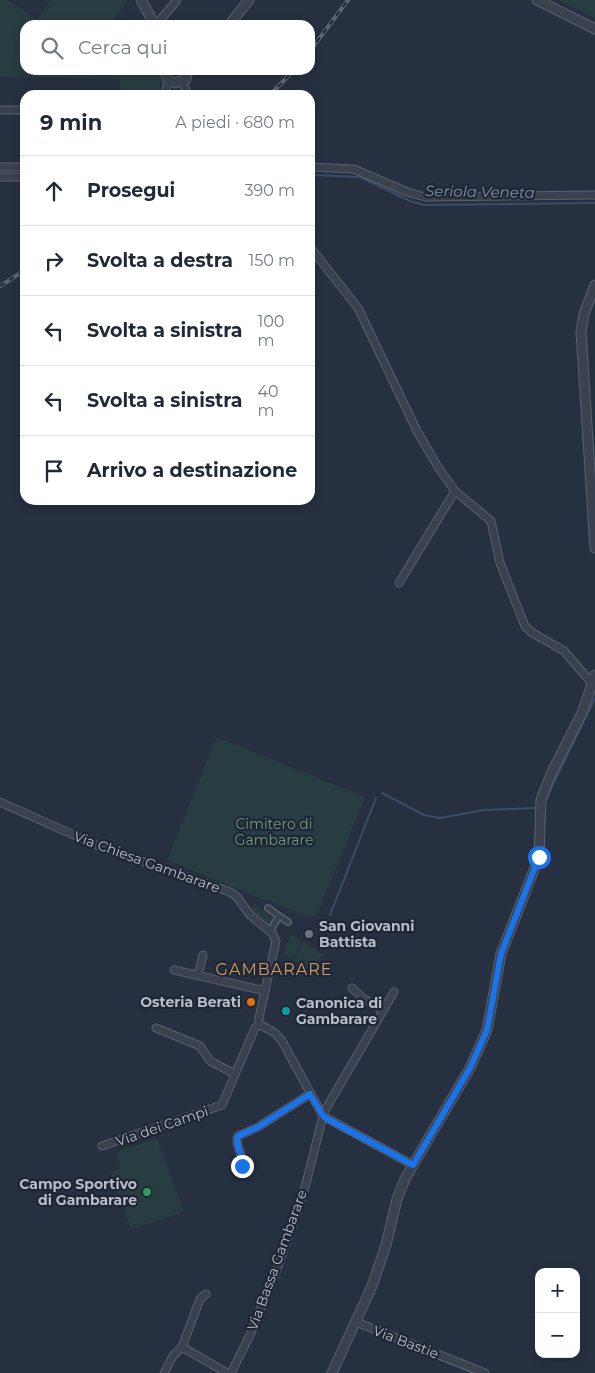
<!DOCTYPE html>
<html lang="it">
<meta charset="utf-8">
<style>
body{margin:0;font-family:Montserrat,sans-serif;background:#f2f2f3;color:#1f2937}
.controls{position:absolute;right:15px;bottom:15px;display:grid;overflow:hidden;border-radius:10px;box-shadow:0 2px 8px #0003}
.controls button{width:45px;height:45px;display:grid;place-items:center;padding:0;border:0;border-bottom:1px solid #e0e1e3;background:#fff;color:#1f2937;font:25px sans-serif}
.stop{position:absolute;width:15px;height:15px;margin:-11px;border:4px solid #1a73e8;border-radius:50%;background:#fff}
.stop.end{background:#1a73e8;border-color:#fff;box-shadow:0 1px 5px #0008}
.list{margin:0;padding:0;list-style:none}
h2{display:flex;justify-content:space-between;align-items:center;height:65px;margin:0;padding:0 20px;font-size:21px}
h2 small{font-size:16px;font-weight:400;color:#747a83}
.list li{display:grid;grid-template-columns:32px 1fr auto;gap:15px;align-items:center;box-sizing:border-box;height:70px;padding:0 20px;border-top:1px solid #e0e1e3}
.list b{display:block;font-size:19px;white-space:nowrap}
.list em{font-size:16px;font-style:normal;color:#747a83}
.icon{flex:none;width:28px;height:28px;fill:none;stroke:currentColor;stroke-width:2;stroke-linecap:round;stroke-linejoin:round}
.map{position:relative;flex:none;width:595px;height:1373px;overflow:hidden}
.search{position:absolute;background:#fff;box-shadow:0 2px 8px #0003;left:20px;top:20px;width:295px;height:55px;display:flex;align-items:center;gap:12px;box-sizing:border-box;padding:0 18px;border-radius:15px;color:#747a83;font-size:19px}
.panel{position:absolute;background:#fff;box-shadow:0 2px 8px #0003;left:20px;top:90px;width:295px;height:415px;border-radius:15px}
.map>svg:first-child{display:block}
.green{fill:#283d41}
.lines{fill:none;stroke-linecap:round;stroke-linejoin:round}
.stream{stroke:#3c4c68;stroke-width:2}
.pedestrian-casing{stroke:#58606d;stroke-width:8}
.minor-casing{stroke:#58606d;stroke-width:9}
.tertiary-casing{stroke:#58606d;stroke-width:11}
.pedestrian{stroke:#3a4250;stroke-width:5}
.minor{stroke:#3a4250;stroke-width:7}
.tertiary{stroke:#3a4250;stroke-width:9}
.rail-casing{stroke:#5c6676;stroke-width:4}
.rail{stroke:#1f2735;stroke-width:2;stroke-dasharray:5.5;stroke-linecap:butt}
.route{stroke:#1a73e8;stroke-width:6}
.worship-dot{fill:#6b7280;stroke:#1f2735;stroke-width:2}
.food-dot{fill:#e8710a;stroke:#1f2735;stroke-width:2}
.culture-dot{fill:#0f9aa8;stroke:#1f2735;stroke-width:2}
.leisure-dot{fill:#2e9e5b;stroke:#1f2735;stroke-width:2}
.labels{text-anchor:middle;stroke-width:4.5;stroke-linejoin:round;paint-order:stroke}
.park-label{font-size:14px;fill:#6f9a7b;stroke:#1f2735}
.street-label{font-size:14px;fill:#b7bdca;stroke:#1f2735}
.poi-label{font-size:14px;font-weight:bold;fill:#b7bdca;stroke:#1f2735;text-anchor:start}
.water-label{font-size:15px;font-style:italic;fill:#7f91b1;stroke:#1f2735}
.quarter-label{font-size:16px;letter-spacing:1px;fill:#d39d69;stroke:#1f2735}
</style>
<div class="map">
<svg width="595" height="1373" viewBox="0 0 595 1373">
<rect width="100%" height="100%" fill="#263040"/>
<path class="green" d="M 0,0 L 8,0 L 37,20 L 51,0 L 129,0 L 109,25 L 25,25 L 25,70 L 161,70 L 160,95 L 120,95 L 120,79 L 0,77 Z
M 559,0 L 595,0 L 595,18 Z
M 217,737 L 365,797 L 316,917 L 310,915 L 309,917 L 279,905 L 278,907 L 275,905 L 275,903 L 267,899 L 266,901 L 167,860 Z
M 255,904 L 273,919 L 269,926 L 251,910 Z
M 291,934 L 302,941 L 293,959 L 283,953 Z
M 304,942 L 324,955 L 308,968 L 294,960 Z
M 157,1138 L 184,1212 L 131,1229 L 111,1172 L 121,1168 L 116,1152 Z"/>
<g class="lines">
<path class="stream" d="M 310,175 L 360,177 L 410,201 L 424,205 L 595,203
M 382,793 L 424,815 L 440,818 L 484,810 L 535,808
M 546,799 L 595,698
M 330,915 L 376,798
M 429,1355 L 473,1373"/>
<g class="pedestrian-casing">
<path id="pedestrian" d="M 268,908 L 279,916 L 270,931
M 279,916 L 288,922"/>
</g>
<g class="minor-casing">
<path id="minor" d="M 156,25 L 177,0
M 182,81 L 188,95
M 165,95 L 168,80
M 0,110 L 25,110
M 0,167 L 25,167
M 310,167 L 354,169 L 407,192 L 425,197 L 595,195
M 0,177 L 25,177
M 310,247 L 358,308 L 417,431 L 438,467 L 455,491 L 491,521 L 500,563 L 525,626 L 531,632 L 564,651 L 595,687
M 399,583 L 455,491
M 0,802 L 96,845 L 230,892 L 237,897 L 250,915 L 272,933 L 276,941 L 259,1018 L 259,1024 L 275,1033 L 282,1041 L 323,1116 L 413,1165
M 174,970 L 265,991
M 198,976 L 203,955
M 352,988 L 364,999 L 383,1010
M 156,1028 L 200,1046 L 210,1061 L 235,1074
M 102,1146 L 222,1105 L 255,1028 L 259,1024
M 242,1166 C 245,1155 234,1147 238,1136 L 258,1127 L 310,1094
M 356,1322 L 485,1373
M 182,1347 L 200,1299 L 206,1294
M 182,1347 L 227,1373
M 164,1373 L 173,1356 L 182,1347
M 231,1373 L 250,1335 L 277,1269 L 303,1195 L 324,1112 L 394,992"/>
</g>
<g class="tertiary-casing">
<path id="tertiary" d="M 141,0 L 155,25
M 537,0 L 595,29
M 229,25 L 249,0
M 164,70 L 168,80 L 175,83 L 186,79 L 188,70
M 595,285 L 584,314 L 581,332 L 595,548
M 332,1373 L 372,1286 L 386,1245 L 397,1199 L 406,1177 L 470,1068 L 487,1030 L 501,954 L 539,857 L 541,800 L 551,774 L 582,713 L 595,675"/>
</g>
<use href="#pedestrian" class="pedestrian"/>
<use href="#minor" class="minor"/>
<use href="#tertiary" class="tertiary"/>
<g class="rail-casing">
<path id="rail" d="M 310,51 L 348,0
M 270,95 L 294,70
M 0,286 L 25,270"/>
</g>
<use href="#rail" class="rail"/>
</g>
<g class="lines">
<path class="route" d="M 242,1166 C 245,1155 234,1147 238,1136 L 258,1127 L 310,1094 L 324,1117 L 413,1165 L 470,1068 L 487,1030 L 501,954 L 539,857"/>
</g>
<circle class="worship-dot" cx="309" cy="934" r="5"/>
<circle class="food-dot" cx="251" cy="1002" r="5"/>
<circle class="culture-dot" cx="286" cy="1011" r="5"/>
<circle class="leisure-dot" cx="147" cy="1192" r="5"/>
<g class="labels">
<g class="park-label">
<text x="274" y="829">Cimitero di<tspan x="274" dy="16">Gambarare</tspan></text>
</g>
<g class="street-label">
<text transform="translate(147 862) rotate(20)" y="5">Via Chiesa Gambarare</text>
<text transform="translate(162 1126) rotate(-19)" y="5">Via dei Campi</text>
<text transform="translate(277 1260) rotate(-70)" y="5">Via Bassa Gambarare</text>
<text transform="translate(406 1342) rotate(21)" y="5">Via Bastie</text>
</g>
<g class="poi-label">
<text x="319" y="931">San Giovanni<tspan x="319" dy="16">Battista</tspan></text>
<text x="241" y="1007" text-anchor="end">Osteria Berati</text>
<text x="296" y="1008">Canonica di<tspan x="296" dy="16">Gambarare</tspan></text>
<text x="137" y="1189" text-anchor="end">Campo Sportivo<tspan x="137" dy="16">di Gambarare</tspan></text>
</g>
<g class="water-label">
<text transform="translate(480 192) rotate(1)" y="5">Seriola Veneta</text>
</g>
<g class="quarter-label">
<text x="274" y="975">GAMBARARE</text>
</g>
</g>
</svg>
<div class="controls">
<button>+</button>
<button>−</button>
</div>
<div class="stop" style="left:539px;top:857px"></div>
<div class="stop end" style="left:242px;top:1166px"></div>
<div class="search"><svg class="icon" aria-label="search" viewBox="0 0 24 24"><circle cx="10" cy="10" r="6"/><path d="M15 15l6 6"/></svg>Cerca qui</div>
<section class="panel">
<h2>9 min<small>A piedi · 680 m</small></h2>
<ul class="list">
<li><svg class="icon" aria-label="ahead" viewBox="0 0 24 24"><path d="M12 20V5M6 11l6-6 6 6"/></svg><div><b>Prosegui</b></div><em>390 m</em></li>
<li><svg class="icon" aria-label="right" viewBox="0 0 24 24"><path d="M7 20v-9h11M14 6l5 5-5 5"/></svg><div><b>Svolta a destra</b></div><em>150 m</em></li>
<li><svg class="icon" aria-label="left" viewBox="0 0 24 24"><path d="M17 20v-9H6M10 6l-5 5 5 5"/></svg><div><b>Svolta a sinistra</b></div><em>100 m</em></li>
<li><svg class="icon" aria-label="left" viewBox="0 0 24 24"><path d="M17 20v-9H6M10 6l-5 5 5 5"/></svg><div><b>Svolta a sinistra</b></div><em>40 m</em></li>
<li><svg class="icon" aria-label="arrive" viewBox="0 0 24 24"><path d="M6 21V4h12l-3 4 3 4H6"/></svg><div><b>Arrivo a destinazione</b></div></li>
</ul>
</section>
</div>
